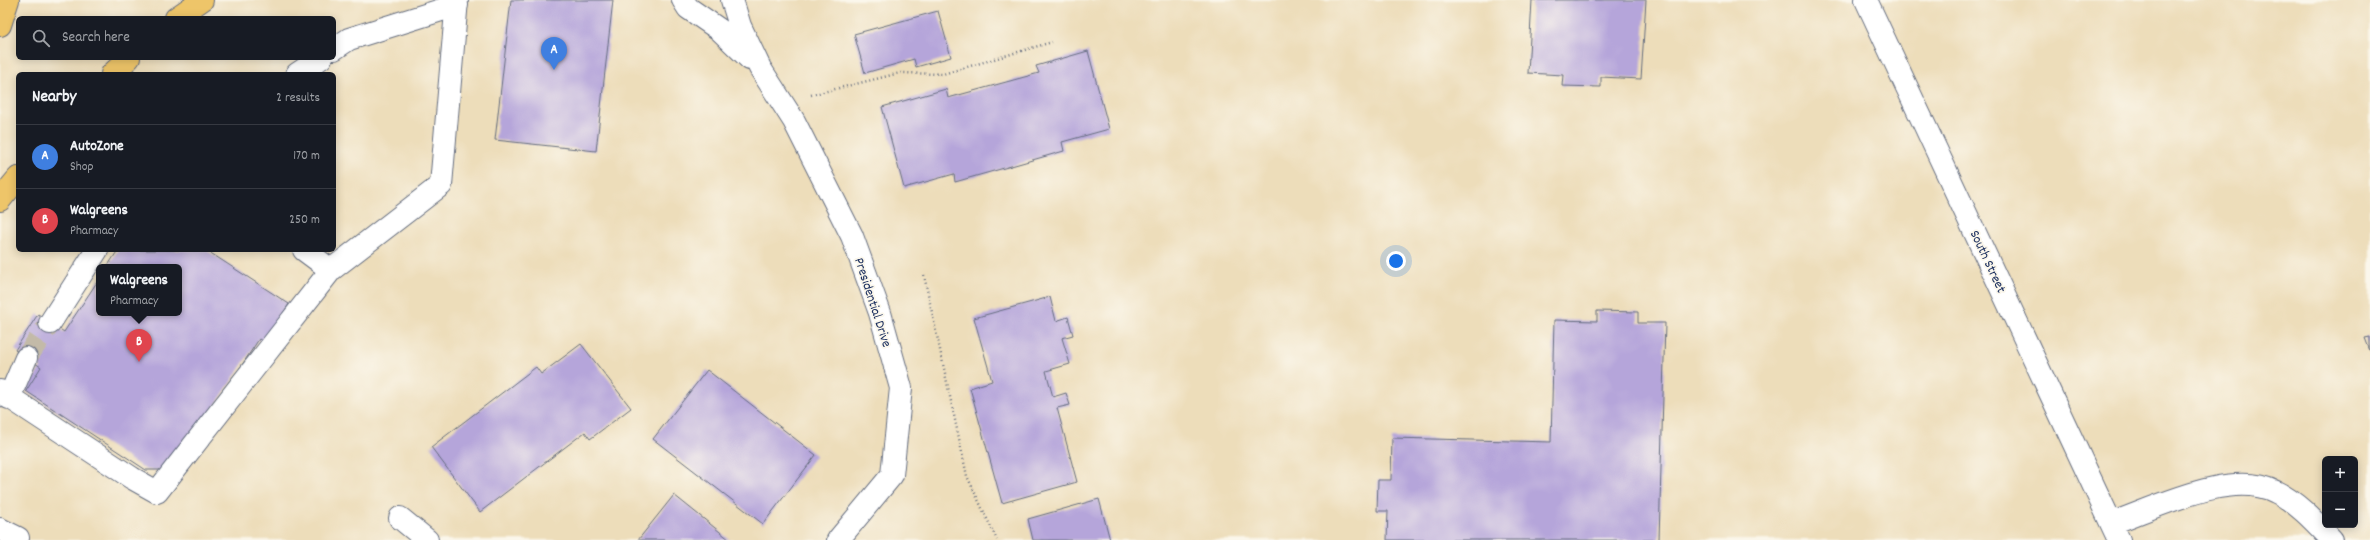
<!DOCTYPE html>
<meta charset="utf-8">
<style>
body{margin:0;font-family:Dekko,sans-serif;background:#242831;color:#f1f3f6}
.controls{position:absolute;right:12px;bottom:12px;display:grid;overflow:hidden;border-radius:6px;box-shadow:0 2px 10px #0003}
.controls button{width:36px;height:36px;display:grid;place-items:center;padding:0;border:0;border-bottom:1px solid #363941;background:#171b24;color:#f1f3f6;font:20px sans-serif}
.you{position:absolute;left:1396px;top:261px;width:14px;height:14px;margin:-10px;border:3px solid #fff;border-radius:50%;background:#1a73e8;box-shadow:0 0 0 6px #1a73e833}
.badge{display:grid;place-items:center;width:26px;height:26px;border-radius:50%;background:#0f766e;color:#fff;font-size:13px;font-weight:700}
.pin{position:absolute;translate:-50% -33px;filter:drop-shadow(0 1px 2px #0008)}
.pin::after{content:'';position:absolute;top:21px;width:14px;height:12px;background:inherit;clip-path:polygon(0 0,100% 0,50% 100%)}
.popup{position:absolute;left:96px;top:264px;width:86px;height:52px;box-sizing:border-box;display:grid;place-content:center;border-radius:6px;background:#171b24;filter:drop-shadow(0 1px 3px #0005);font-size:13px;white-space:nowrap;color:#9ea1a6}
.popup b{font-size:15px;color:#f1f3f6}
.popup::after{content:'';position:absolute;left:50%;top:100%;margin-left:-8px;border:8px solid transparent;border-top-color:#171b24}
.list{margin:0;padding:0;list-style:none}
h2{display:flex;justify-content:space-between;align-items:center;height:52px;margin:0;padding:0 16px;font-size:17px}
h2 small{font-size:13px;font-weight:400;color:#9ea1a6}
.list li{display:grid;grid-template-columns:26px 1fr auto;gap:12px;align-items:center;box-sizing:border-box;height:64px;padding:0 16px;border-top:1px solid #363941}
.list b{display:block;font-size:15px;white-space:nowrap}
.list p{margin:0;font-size:13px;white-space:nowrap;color:#9ea1a6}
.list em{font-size:13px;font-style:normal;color:#9ea1a6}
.icon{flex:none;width:22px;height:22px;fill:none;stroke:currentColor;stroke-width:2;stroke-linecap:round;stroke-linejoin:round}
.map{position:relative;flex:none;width:2370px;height:540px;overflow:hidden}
.search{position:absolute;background:#171b24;box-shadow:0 2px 10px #0003;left:16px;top:16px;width:320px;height:44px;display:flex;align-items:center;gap:10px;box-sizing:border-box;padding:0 14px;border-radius:6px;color:#9ea1a6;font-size:15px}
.panel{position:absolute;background:#171b24;box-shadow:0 2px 10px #0003;left:16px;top:72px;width:320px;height:180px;border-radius:6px}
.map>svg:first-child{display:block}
.building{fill:#b5a5da}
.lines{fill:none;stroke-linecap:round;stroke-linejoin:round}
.minor-tunnel{stroke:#c3baa8;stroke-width:22;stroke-dasharray:22 11;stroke-linecap:butt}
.minor-casing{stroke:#646c7e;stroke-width:24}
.major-casing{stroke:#646c7e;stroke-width:24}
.path{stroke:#646c7e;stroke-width:2.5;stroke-dasharray:1 3;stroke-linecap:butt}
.minor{stroke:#fff;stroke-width:22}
.major{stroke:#eec569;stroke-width:22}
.labels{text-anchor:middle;stroke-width:3.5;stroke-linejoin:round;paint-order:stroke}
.street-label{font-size:14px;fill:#1b2f5e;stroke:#fbf7ec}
</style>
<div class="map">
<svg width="2370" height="540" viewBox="0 0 2370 540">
<rect width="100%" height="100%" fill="#fbf7ec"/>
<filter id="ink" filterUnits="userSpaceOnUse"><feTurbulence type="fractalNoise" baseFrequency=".025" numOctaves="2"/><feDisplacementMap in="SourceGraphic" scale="8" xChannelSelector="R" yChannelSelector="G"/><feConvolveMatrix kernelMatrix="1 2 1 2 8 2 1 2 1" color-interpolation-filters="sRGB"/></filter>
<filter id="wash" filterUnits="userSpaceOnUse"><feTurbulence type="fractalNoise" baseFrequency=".012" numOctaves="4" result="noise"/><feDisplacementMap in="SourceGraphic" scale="16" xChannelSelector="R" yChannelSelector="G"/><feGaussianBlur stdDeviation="0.9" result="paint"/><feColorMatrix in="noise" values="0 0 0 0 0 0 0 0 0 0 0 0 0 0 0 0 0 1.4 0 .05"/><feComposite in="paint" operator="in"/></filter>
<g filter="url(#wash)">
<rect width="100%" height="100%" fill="#edddba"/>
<g id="blocks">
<path class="building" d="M 511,0 L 613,0 L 596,151 L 495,140 Z
M 1532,0 L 1646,0 L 1641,79 L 1601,77 L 1601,87 L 1562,86 L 1563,75 L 1528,73 Z
M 938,11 L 951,57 L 916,67 L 914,59 L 865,73 L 854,34 Z
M 1088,51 L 1109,129 L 1062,142 L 1064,151 L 955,182 L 954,174 L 904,188 L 882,107 L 946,89 L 948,98 L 1039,73 L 1036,66 Z
M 118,250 L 206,250 L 289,304 L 264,342 L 259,339 L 173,470 L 146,470 L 26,391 L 41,367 L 15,350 L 38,314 L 64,332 L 99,279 L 99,313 L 179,313 L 179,267 L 107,267 Z
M 1050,297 L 1056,321 L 1068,317 L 1073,335 L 1062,338 L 1070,364 L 1046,371 L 1053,397 L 1066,393 L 1070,405 L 1057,408 L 1077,482 L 1002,503 L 970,388 L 992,381 L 974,318 Z
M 1597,311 L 1638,312 L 1638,323 L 1665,323 L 1659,540 L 1387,540 L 1388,511 L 1377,511 L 1378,480 L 1391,480 L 1392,438 L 1551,442 L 1554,320 L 1597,321 Z
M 2370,337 L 2370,351 L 2365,338 Z
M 581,344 L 631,408 L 590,439 L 585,432 L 480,512 L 431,447 L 536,367 L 541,374 Z
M 707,370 L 816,455 L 763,524 L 653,439 Z
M 674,495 L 730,540 L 638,540 Z
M 1099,499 L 1110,540 L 1033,540 L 1028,519 Z"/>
</g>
</g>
<g filter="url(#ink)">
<use href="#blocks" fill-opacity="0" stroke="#646c7e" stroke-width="1"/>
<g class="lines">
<path class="minor-tunnel" d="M 26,358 L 50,323"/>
<g class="minor-casing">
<path id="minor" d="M 683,0 L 688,8 L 720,30 L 750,59
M 732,0 L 740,26 L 760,68 L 794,121 L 852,236 L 880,313 L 901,388 L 892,475 L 838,540
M 1866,0 L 2119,540
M 334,49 L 349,39 L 457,5
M 297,74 L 321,58
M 304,250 L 331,270 L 441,185 L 457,0
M 50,323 L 97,250
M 0,391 L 132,478 L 157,492 L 331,270
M 9,398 L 26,358
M 400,518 L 427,540
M 2112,523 C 2158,507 2231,469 2276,492 C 2297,502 2316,523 2332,540
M 0,529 L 18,538"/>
</g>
<g class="major-casing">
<path id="major" d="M 176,18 L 202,0
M 0,25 L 8,0
M 112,74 L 129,58
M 0,200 L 18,178"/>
</g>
<path class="path" d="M 811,95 L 900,73 L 943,74 L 1052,42
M 924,275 L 967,476 L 997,540"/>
<use href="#minor" class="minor"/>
<use href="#major" class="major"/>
</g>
</g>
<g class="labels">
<g class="street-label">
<text transform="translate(1989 261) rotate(65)" y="5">South Street</text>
<text transform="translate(874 302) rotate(72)" y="5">Presidential Drive</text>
</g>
</g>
</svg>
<div class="controls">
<button>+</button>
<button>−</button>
</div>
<div class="you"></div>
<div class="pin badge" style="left:554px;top:70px;background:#3f7fe0">A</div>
<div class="pin badge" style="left:139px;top:362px;background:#e0444e">B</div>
<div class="popup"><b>Walgreens</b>Pharmacy</div>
<div class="search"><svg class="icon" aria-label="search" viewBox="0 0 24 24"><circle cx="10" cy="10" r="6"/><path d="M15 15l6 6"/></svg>Search here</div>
<section class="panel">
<h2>Nearby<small>2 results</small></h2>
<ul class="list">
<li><span class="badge" style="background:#3f7fe0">A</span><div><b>AutoZone</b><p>Shop</p></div><em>170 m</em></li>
<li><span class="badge" style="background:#e0444e">B</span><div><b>Walgreens</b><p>Pharmacy</p></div><em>250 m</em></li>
</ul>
</section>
</div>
